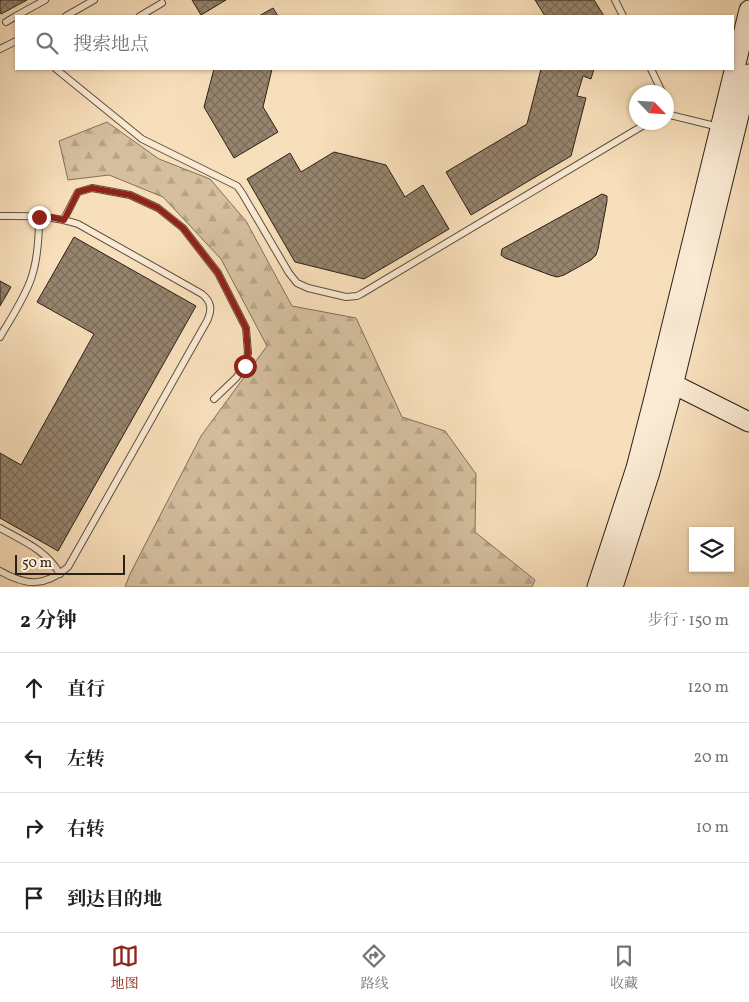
<!DOCTYPE html>
<html lang="zh">
<meta charset="utf-8">
<style>
body{margin:0;font-family:Vollkorn,"Noto Serif SC",serif;background:#f6f6f6;color:#202124}
.controls{position:absolute;right:15px;bottom:15px;display:grid;overflow:hidden;border-radius:0px;box-shadow:0 1px 4px #0004}
.controls button{width:45px;height:45px;display:grid;place-items:center;padding:0;border:0;border-bottom:1px solid #e0e0e0;background:#fff;color:#202124;font:25px sans-serif}
.compass{position:absolute;left:629px;top:85px;width:45px;height:45px;border-radius:50%;background:#fff;box-shadow:0 1px 4px #0004;rotate:115deg}
.scale{position:absolute;left:15px;bottom:12px;width:110px;box-sizing:border-box;padding-left:5px;border:2px solid #2b2119;border-top:0;font-size:14px;line-height:18px;white-space:nowrap;color:#2b2119;-webkit-text-stroke:4px #faead3;paint-order:stroke}
.stop{position:absolute;width:15px;height:15px;margin:-11px;border:4px solid #8f2418;border-radius:50%;background:#fff}
.stop.end{background:#8f2418;border-color:#fff;box-shadow:0 1px 5px #0008}
.list{margin:0;padding:0;list-style:none}
h2{display:flex;justify-content:space-between;align-items:center;height:65px;margin:0;padding:0 20px;font-size:21px}
h2 small{font-size:16px;font-weight:400;color:#757577}
.list li{display:grid;grid-template-columns:32px 1fr auto;gap:15px;align-items:center;box-sizing:border-box;height:70px;padding:0 20px;border-top:1px solid #e0e0e0}
.list b{display:block;font-size:19px;white-space:nowrap}
.list em{font-size:16px;font-style:normal;color:#757577}
.icon{flex:none;width:28px;height:28px;fill:none;stroke:currentColor;stroke-width:2;stroke-linecap:round;stroke-linejoin:round}
.map{position:relative;flex:none;width:749px;height:587px;overflow:hidden}
.search{position:absolute;background:#fff;box-shadow:0 1px 4px #0004;left:15px;right:15px;top:15px;height:55px;display:flex;align-items:center;gap:12px;box-sizing:border-box;padding:0 18px;border-radius:0px;color:#757577;font-size:19px}
.sheet{height:345px;background:#fff}
nav{display:flex;justify-content:space-around;align-items:center;box-sizing:border-box;height:70px;border-top:1px solid #e0e0e0;background:#fff;font-size:14px;color:#757577}
nav a{display:grid;justify-items:center;gap:2px}
nav .on{color:#8f2418}
.map>svg:first-child{display:block}
.forest{fill:url(#forest-firs);stroke:#80705c}
.building{fill:url(#building-cross-hatch);stroke:#2b2119}
.lines{fill:none;stroke-linecap:round;stroke-linejoin:round}
.lane-casing{stroke:#5e5042;stroke-width:8}
.secondary-casing{stroke:#2b2119;stroke-width:21}
.lane{stroke:#faead3;stroke-width:6}
.secondary{stroke:#faead3;stroke-width:19}
.route{stroke:#8f2418;stroke-width:6}
</style>
<div class="map">
<svg width="749" height="587" viewBox="0 0 749 587">
<defs>
<pattern id="forest-firs" width="22" height="20" patternUnits="userSpaceOnUse" patternTransform="scale(1.25)"><rect width="22" height="20" fill="#d5bf9f"/><path d="M5 1l3.5 6h-7zM16 11l3.5 6h-7z" fill="#b7a488"/></pattern>
<pattern id="building-cross-hatch" width="8" height="8" patternUnits="userSpaceOnUse" patternTransform="scale(1.25)"><rect width="8" height="8" fill="#96846d"/><path d="M0 0l8 8M0 8l8-8" fill="none" stroke="#7b6c59"/></pattern>
</defs>
<rect width="100%" height="100%" fill="#f8dfbb"/>
<filter id="stains"><feTurbulence type="fractalNoise" baseFrequency=".004" numOctaves="4"/><feColorMatrix values="0 0 0 0 .2 0 0 0 0 .09 0 0 0 0 .02 0 0 0 .5 -.17"/></filter>
<radialGradient id="worn" r=".72"><stop offset=".6" stop-color="#630" stop-opacity="0"/><stop offset="1" stop-color="#630" stop-opacity=".3"/></radialGradient>
<path class="forest" d="M 107,122 L 159,159 L 210,179 L 246,221 L 292,306 L 356,318 L 402,417 L 445,431 L 476,474 L 475,532 L 535,580 L 532,587 L 125,587 L 130,574 L 201,436 L 267,346 L 221,259 L 163,197 L 109,175 L 68,180 L 59,141 Z"/>
<path class="building" d="M 0,0 L 27,0 L 1,14 L 0,12 Z
M 192,0 L 226,0 L 201,15 Z
M 535,0 L 594,0 L 604,16 L 545,16 Z
M 273,8 L 278,16 L 259,16 Z
M 214,69 L 272,69 L 263,107 L 278,132 L 234,158 L 204,107 Z
M 541,69 L 594,69 L 591,79 L 583,76 L 577,96 L 586,98 L 571,156 L 471,215 L 446,172 L 527,124 Z
M 334,152 L 386,165 L 405,197 L 423,185 L 449,229 L 364,279 L 295,262 L 247,179 L 290,153 L 301,172 Z
M 602,194 L 607,196 L 607,201 L 598,249 L 596,255 L 591,260 L 564,275 L 557,277 L 550,275 L 505,258 L 501,255 L 502,249 Z
M 74,237 L 196,306 L 58,551 L 0,518 L 0,453 L 21,465 L 94,334 L 37,302 Z
M 0,281 L 11,287 L 0,306 Z"/>
<g class="lines">
<g class="lane-casing">
<path id="lane" d="M 615,0 L 623,16
M 16,16 L 45,0
M 66,16 L 94,0
M 140,16 L 162,3
M 6,22 L 16,16
M 0,49 L 16,41
M 56,69 L 142,139 L 237,186 L 242,193 L 289,273 L 297,283 L 308,288 L 346,297 L 357,296 L 361,294 L 649,122
M 651,69 L 662,92
M 666,114 L 719,127
M 0,216 C 28,216 51,215 78,224 L 202,294 C 212,302 212,310 207,321 L 68,567 C 45,587 26,586 0,571
M 64,219 L 78,192 L 92,188 L 130,195 L 158,208 L 183,228 L 218,273 L 246,328 L 248,353 L 245,366 L 236,378 L 214,399
M 0,337 C 11,318 24,299 31,279 C 38,259 39,237 39,217
M 0,528 C 23,541 46,550 60,574"/>
</g>
<g class="secondary-casing">
<path id="secondary" d="M 663,379 L 749,422
M 597,587 L 636,468 L 654,398 L 749,10
M 613,587 L 650,472 L 669,402 L 749,74"/>
</g>
<use href="#lane" class="lane"/>
<use href="#secondary" class="secondary"/>
</g>
<g class="lines">
<path class="route" d="M 39,217 L 50,217 L 64,220 L 78,192 L 92,188 L 130,195 L 158,208 L 183,228 L 218,273 L 246,328 L 248,353 L 245,366"/>
</g>
<rect width="100%" height="100%" filter="url(#stains)"/>
<rect width="100%" height="100%" fill="url(#worn)"/>
</svg>
<div class="controls">
<button><svg class="icon" aria-label="layers" viewBox="0 0 24 24"><path d="M12 4l9 5-9 5-9-5zM3 14l9 5 9-5"/></svg></button>
</div>
<svg class="compass" viewBox="-18 -18 36 36"><path d="M0-13l5 13h-10z" fill="#e53935"/><path d="M0 13l5-13h-10z" fill="#757577"/></svg>
<div class="scale">50 m</div>
<div class="stop" style="left:245px;top:366px"></div>
<div class="stop end" style="left:39px;top:217px"></div>
<div class="search"><svg class="icon" aria-label="search" viewBox="0 0 24 24"><circle cx="10" cy="10" r="6"/><path d="M15 15l6 6"/></svg>搜索地点</div>
</div>
<section class="sheet">
<h2>2 分钟<small>步行 · 150 m</small></h2>
<ul class="list">
<li><svg class="icon" aria-label="ahead" viewBox="0 0 24 24"><path d="M12 20V5M6 11l6-6 6 6"/></svg><div><b>直行</b></div><em>120 m</em></li>
<li><svg class="icon" aria-label="left" viewBox="0 0 24 24"><path d="M17 20v-9H6M10 6l-5 5 5 5"/></svg><div><b>左转</b></div><em>20 m</em></li>
<li><svg class="icon" aria-label="right" viewBox="0 0 24 24"><path d="M7 20v-9h11M14 6l5 5-5 5"/></svg><div><b>右转</b></div><em>10 m</em></li>
<li><svg class="icon" aria-label="arrive" viewBox="0 0 24 24"><path d="M6 21V4h12l-3 4 3 4H6"/></svg><div><b>到达目的地</b></div></li>
</ul>
</section>
<nav>
<a class="on"><svg class="icon" aria-label="map" viewBox="0 0 24 24"><path d="M3 6l6-2 6 2 6-2v14l-6 2-6-2-6 2zM9 4v14M15 6v14"/></svg>地图</a>
<a><svg class="icon" aria-label="directions" viewBox="0 0 24 24"><path d="M12 3l9 9-9 9-9-9zM9 14v-3h6M13 9l2 2-2 2"/></svg>路线</a>
<a><svg class="icon" aria-label="saved" viewBox="0 0 24 24"><path d="M7 4h10v16l-5-4-5 4z"/></svg>收藏</a>
</nav>
